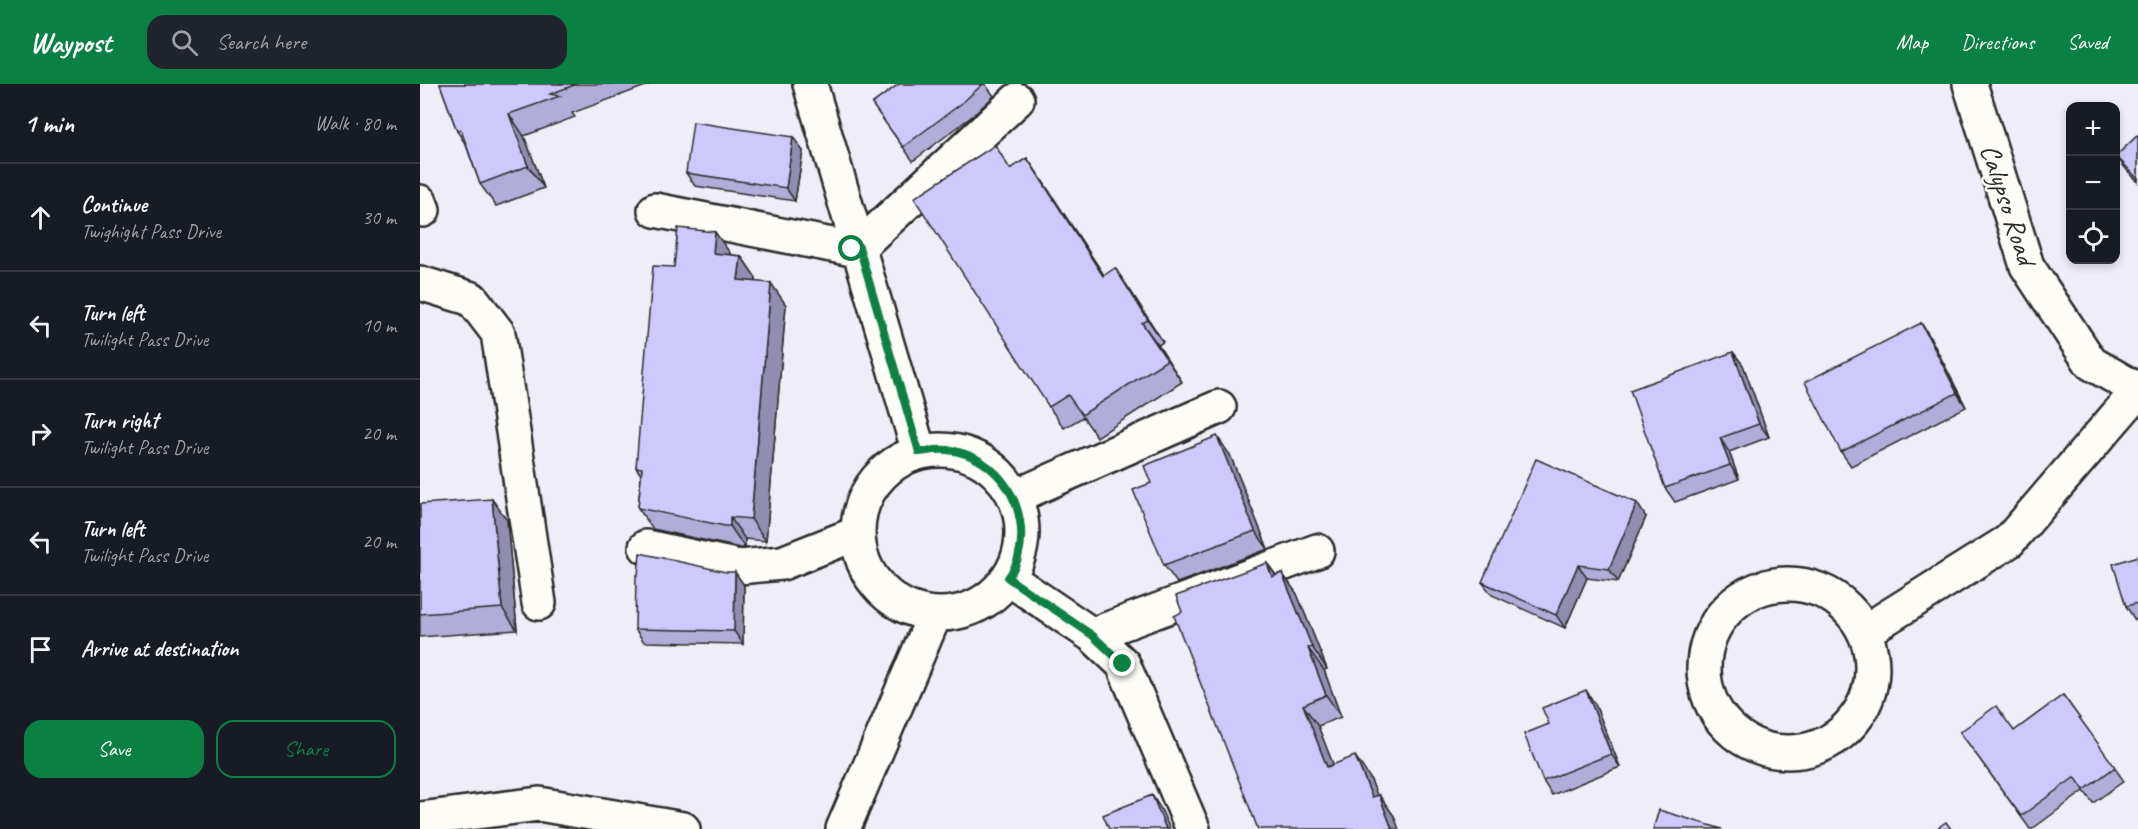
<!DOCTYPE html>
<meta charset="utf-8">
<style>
body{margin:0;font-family:Caveat,sans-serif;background:#20242c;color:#f1f3f6}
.controls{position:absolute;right:18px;top:18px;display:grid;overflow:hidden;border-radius:12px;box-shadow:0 3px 9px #0003}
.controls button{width:54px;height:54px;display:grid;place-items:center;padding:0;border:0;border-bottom:2px solid #363941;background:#171b24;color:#f1f3f6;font:30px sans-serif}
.stop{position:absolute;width:18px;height:18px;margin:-14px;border:4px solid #0b8043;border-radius:50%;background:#fff}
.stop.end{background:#0b8043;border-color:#fff;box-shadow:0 2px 6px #0008}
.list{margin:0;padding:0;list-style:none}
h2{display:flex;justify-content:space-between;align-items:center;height:78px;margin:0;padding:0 24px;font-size:26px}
h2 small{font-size:20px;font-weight:400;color:#9ea1a6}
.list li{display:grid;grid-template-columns:39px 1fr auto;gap:18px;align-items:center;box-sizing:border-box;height:108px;padding:0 24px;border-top:2px solid #363941}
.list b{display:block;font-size:22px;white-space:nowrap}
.list p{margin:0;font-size:20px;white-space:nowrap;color:#9ea1a6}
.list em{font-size:20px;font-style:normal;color:#9ea1a6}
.actions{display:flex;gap:12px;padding:18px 24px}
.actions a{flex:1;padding:14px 0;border:2px solid #0b8043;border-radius:18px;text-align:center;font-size:21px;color:#0b8043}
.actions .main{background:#0b8043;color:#fff}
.icon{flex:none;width:33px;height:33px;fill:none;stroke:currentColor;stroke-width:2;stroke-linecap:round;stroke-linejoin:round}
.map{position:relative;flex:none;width:1718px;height:745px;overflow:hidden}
header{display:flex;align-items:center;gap:36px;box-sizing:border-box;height:84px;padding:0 30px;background:#0b8043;color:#fff}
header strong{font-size:28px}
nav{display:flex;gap:33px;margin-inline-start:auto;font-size:21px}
.search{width:420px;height:54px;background:#20242c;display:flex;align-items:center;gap:15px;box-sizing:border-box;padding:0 21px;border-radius:18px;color:#9ea1a6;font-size:22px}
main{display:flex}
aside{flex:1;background:#171b24}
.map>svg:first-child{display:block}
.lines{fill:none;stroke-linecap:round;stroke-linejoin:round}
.minor-casing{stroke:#2b2b2b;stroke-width:38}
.minor{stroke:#fdfcf7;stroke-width:33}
.wall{fill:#b0add9;stroke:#2b2b2b;stroke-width:1.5}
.shaded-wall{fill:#908db0;stroke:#2b2b2b;stroke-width:1.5}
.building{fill:#cdc9fc;stroke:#2b2b2b;stroke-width:1.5}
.route{stroke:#0b8043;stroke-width:8}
.labels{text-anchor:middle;stroke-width:5;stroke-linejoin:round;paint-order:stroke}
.street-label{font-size:28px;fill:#2b2b2b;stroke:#fdfcf7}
</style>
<header>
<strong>Waypost</strong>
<div class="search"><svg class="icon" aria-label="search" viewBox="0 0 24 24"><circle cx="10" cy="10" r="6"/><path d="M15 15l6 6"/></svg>Search here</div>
<nav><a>Map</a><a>Directions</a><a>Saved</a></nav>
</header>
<main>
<aside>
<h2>1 min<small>Walk · 80 m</small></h2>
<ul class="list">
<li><svg class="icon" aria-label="ahead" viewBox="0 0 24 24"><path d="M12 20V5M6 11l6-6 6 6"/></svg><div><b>Continue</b><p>Twighight Pass Drive</p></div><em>30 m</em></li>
<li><svg class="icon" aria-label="left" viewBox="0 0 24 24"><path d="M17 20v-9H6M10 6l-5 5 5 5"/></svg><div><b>Turn left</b><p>Twilight Pass Drive</p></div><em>10 m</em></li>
<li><svg class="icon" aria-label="right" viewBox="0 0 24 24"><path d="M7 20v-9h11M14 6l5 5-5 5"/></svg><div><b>Turn right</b><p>Twilight Pass Drive</p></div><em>20 m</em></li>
<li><svg class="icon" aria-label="left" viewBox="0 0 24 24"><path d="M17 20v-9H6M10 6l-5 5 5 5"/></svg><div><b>Turn left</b><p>Twilight Pass Drive</p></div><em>20 m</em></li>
<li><svg class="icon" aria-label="arrive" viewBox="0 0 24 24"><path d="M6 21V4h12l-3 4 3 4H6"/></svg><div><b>Arrive at destination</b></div></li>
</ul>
<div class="actions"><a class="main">Save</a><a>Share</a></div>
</aside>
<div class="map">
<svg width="1718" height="745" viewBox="0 0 1718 745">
<rect width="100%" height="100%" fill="#efedf8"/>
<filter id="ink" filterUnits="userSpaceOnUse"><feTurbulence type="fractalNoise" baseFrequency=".0167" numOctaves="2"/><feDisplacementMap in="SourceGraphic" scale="12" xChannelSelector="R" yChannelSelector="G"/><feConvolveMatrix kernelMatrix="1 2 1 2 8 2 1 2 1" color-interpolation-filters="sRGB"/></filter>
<g filter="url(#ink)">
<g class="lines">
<g class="minor-casing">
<path id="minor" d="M 390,0 L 499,368
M 1550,0 L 1607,182 L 1671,279 L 1718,306
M 0,118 L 3,126
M 235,126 L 432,165 L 439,163 L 597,16
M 0,199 L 52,215 L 78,249 L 119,519
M438 448a82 82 0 1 1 164 0a82 82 0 1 1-164 0Z
M 594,413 L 799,323
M 226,463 L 319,483 L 362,479 L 438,449
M 588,494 L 672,551 L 703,580 L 773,745
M1284 584a84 84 0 1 1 168 0a84 84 0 1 1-168 0Z
M 1444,548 L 1589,457 L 1718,307
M 672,551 L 897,467
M 0,735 L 119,720 L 263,745
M 423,745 L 515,530"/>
</g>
<use href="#minor" class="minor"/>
</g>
<path class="wall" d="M 20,0 L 231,0 L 152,29 L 155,33 L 104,52 L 124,104 L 76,122 L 60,100 L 46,61 L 37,47 Z
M 479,0 L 565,0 L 574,12 L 551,33 L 493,77 L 452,20 Z
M 1718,51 L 1718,98 L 1706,85 L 1696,72 Z
M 383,67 L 375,117 L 275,102 L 266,89 Z
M 607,74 L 684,192 L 710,206 L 743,258 L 738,261 L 762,298 L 677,353 L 663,333 L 644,344 L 629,323 L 591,84 Z
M 310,169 L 310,171 L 321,172 L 336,194 L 336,197 L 366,221 L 346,457 L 325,455 L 325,464 L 320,464 L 233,445 L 218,424 L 221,391 L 216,383 L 254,183 Z
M 1501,239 L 1510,253 L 1546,323 L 1431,382 L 1421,368 Z
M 1313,268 L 1323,281 L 1349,353 L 1309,368 L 1319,395 L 1255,418 L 1245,404 Z
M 810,371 L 848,465 L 757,499 L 744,481 Z
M 0,420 L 87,436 L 97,546 L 0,553 Z
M 1226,433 L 1198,498 L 1167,494 L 1145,544 L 1072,511 L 1062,498 Z
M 1718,472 L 1718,535 L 1715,536 L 1706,522 Z
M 847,479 L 856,491 L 862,489 L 877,510 L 907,585 L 904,586 L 921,633 L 898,642 L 913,681 L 950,694 L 957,711 L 959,711 L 974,732 L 838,745 L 762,528 Z
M 324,501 L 323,560 L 224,558 L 215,545 Z
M 1643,611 L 1704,697 L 1673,719 L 1664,707 L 1612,745 L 1610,745 L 1540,648 L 1594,647 Z
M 1175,620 L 1200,683 L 1132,711 L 1123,697 Z"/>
<path class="shaded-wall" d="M 89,30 L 104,52 L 124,104 L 108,82 Z
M 373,53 L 383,67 L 375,117 L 366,104 Z
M 607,74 L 622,96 L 699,214 L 683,192 Z
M 295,148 L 310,169 L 308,191 L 293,169 Z
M 321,172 L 336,194 L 334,217 L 318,196 Z
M 695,184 L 710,206 L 743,258 L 728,236 Z
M 351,199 L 366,221 L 346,457 L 331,435 Z
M 722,239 L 738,261 L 762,298 L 747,276 Z
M 1501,239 L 1510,253 L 1546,323 L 1537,309 Z
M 1313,268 L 1323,281 L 1349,353 L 1339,340 Z
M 797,352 L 810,371 L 848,465 L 835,447 Z
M 1300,354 L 1309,368 L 1319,395 L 1310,381 Z
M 72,415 L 87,436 L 97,546 L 82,524 Z
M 1217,419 L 1226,433 L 1198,498 L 1189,485 Z
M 310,433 L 325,455 L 325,464 L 310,442 Z
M 847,479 L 862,500 L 852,493 Z
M 1158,481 L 1167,494 L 1145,544 L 1136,531 Z
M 315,488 L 324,501 L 323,560 L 314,547 Z
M 862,489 L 877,510 L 907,585 L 892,563 Z
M 888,564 L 904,586 L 921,633 L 906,611 Z
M 1166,606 L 1175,620 L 1200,683 L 1191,670 Z
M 883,621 L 898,642 L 923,705 L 907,683 Z
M 935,672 L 950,694 L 967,735 L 952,713 Z
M 732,711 L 741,725 L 750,745 L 746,745 Z
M 959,711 L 974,732 L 979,745 L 972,745 Z"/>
<path class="building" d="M 20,0 L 157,0 L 130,10 L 140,12 L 89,30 L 108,82 L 60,100 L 41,46 L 37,47 Z
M 479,0 L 563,0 L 542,19 L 483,63 L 452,20 Z
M 273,38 L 373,53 L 366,104 L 266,89 Z
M 1718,51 L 1718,95 L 1696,72 Z
M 575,61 L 590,85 L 607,74 L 683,192 L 695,184 L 728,236 L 722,239 L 747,276 L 662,331 L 648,311 L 629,323 L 494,114 Z
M 258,144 L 295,148 L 293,169 L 321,172 L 318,196 L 351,199 L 331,435 L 310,433 L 310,442 L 305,442 L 218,424 L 222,384 L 216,383 L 233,182 L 254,183 Z
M 1501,239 L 1537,309 L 1421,368 L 1385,298 Z
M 1313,268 L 1339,340 L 1300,354 L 1310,381 L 1245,404 L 1210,306 Z
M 797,352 L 835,447 L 744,481 L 713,406 L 731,399 L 724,382 Z
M 1116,375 L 1217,419 L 1189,485 L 1158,481 L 1136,531 L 1062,498 Z
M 72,415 L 82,524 L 0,530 L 0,420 Z
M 220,469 L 306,488 L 315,488 L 314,547 L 215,545 L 216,491 L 218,491 Z
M 1718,472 L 1718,519 L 1706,522 L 1693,480 Z
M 847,479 L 852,493 L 862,489 L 892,563 L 888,564 L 906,611 L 883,621 L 907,683 L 935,672 L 952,713 L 959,711 L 972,745 L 838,745 L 754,532 L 762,528 L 756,512 Z
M 1166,606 L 1191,670 L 1123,697 L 1104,650 L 1129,640 L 1122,624 Z
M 1643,611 L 1695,683 L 1664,706 L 1655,693 L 1601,732 L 1540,648 L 1576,622 L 1594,647 Z
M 732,711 L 746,745 L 689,745 L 683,731 Z
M 1239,726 L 1302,745 L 1233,745 Z
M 1526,738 L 1531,745 L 1516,745 Z"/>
</g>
<g class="lines" filter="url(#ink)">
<path class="route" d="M 432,165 L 439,163 L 499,368 C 508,367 518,365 527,366 C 579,371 612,425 598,474 C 596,481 592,488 588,494 L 672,551 L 703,580"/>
</g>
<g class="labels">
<g class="street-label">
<text transform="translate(1589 120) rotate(72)" y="10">Calypso Road</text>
</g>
</g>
</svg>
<div class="controls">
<button>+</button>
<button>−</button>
<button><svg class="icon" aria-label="locate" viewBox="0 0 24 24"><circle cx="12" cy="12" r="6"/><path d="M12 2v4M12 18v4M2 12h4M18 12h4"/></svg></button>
</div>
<div class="stop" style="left:432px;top:165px"></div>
<div class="stop end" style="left:703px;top:580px"></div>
</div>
</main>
